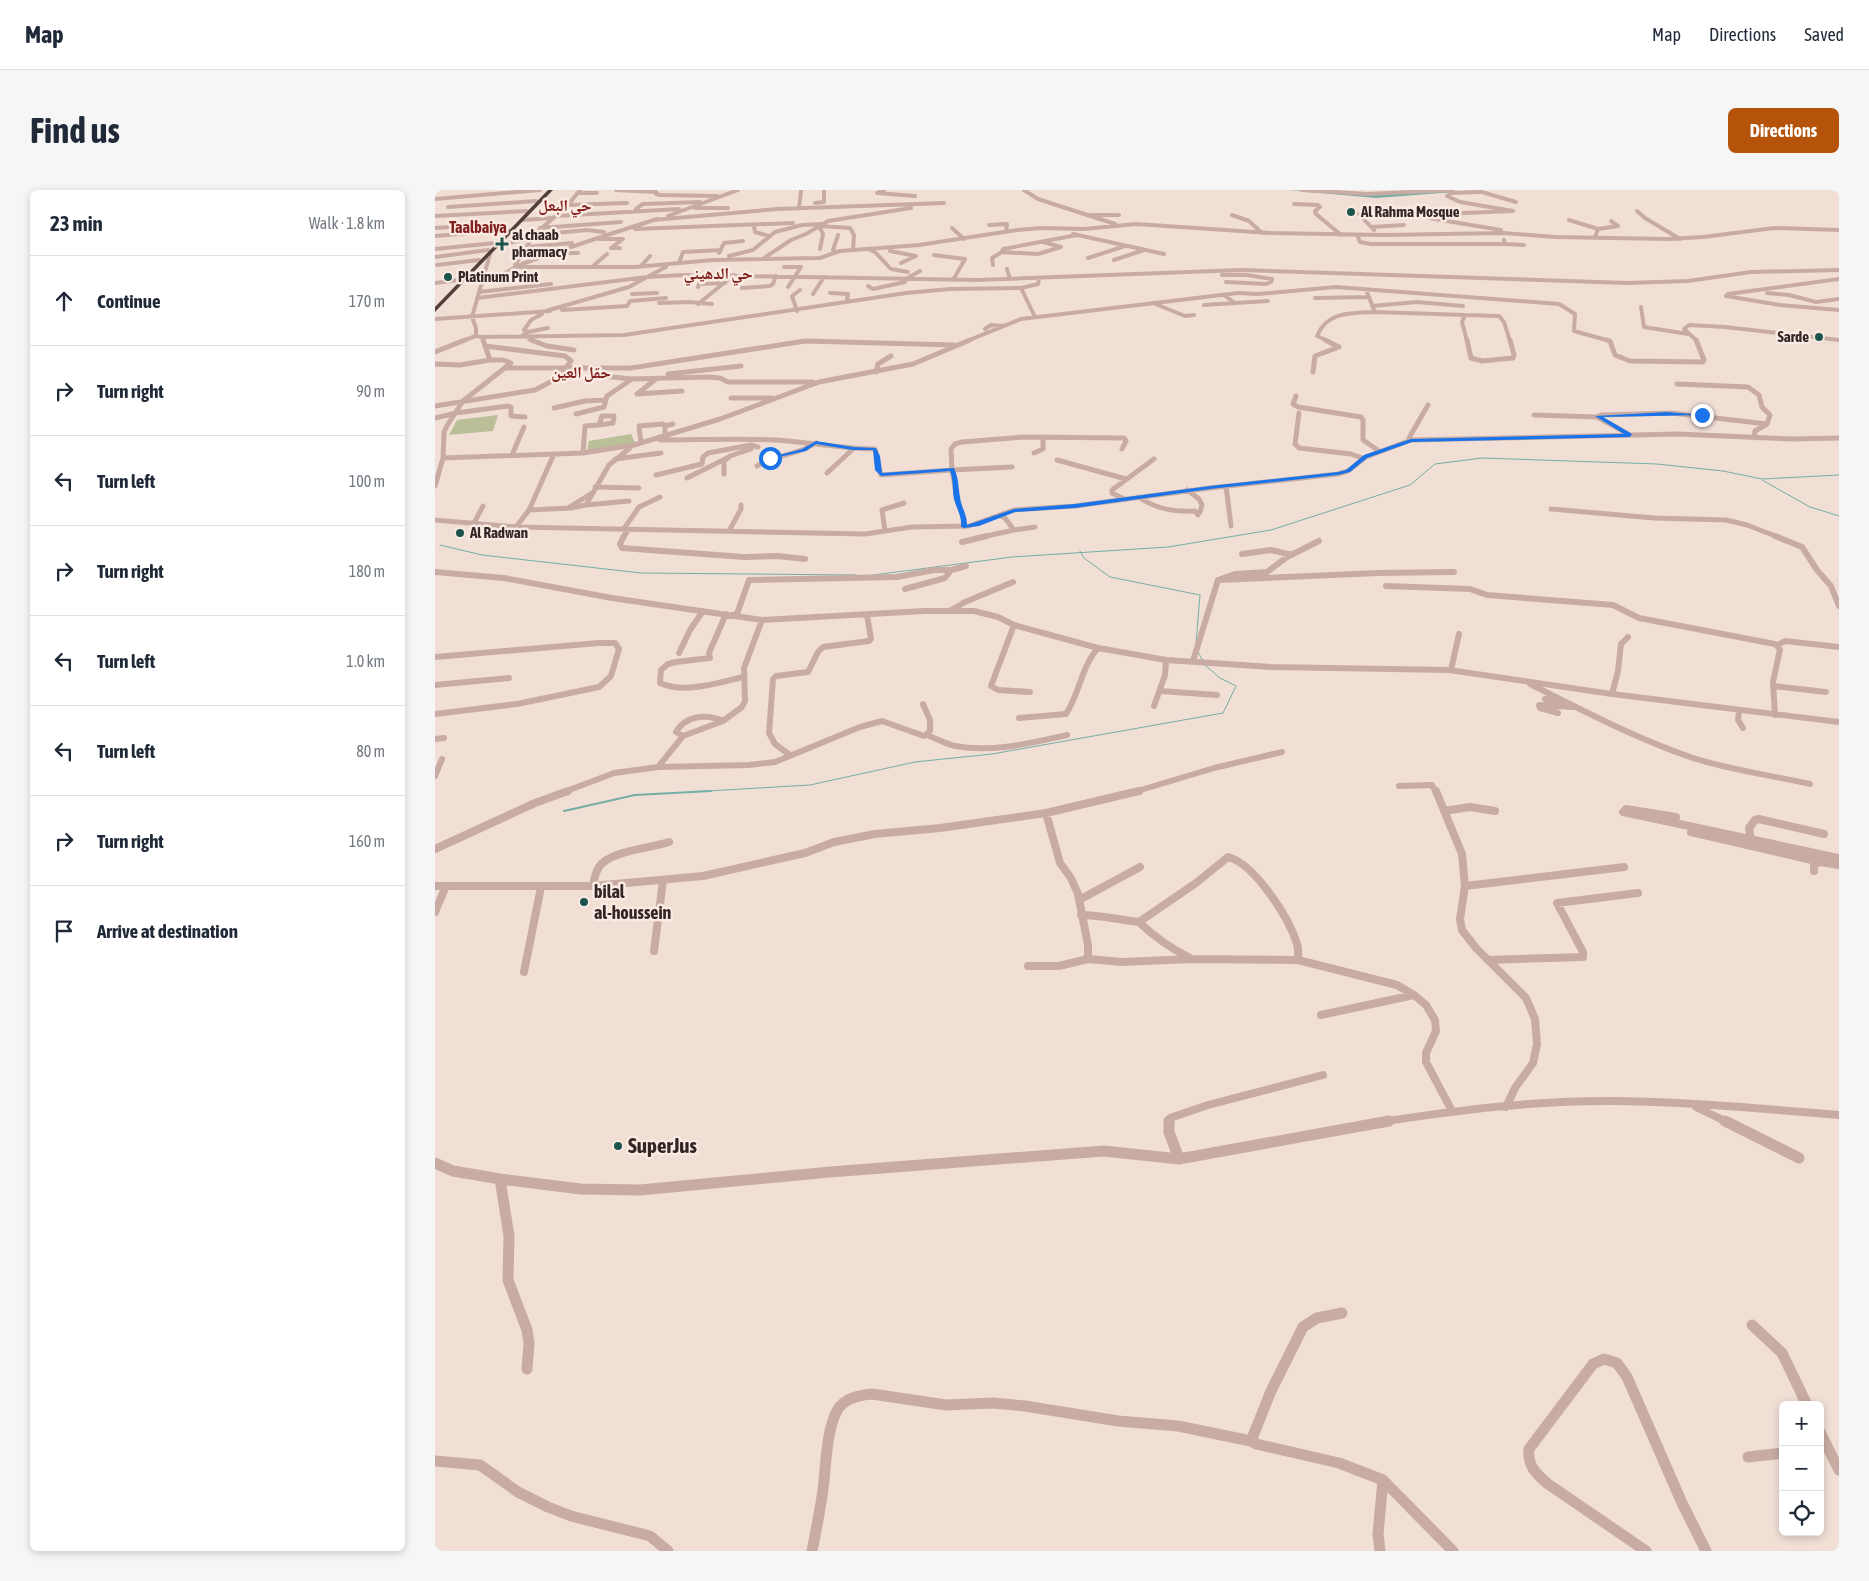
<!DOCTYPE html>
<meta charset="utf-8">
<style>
body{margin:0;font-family:"Asap Condensed","Noto Naskh Arabic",sans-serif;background:#f6f6f7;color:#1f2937}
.controls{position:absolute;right:15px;bottom:15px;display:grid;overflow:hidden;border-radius:8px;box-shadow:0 2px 8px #0003}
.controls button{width:45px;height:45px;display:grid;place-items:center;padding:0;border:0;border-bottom:1px solid #e0e1e3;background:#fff;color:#1f2937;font:25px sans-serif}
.stop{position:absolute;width:15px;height:15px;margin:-11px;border:4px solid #1a73e8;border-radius:50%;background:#fff}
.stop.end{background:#1a73e8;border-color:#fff;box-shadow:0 1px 5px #0008}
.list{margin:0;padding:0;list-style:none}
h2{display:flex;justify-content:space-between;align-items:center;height:65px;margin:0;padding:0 20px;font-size:21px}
h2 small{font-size:16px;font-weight:400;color:#747a83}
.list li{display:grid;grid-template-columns:32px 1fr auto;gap:15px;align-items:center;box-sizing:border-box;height:90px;padding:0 20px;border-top:1px solid #e0e1e3}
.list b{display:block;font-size:19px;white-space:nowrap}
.list em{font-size:16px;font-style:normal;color:#747a83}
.icon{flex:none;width:28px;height:28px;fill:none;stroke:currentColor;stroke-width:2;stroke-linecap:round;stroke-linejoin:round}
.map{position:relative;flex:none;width:1404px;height:1361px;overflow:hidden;border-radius:8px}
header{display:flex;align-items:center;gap:30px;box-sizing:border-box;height:70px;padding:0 25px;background:#fff;border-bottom:1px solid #e0e1e3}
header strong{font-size:24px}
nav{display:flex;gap:28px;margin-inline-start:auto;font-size:18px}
.intro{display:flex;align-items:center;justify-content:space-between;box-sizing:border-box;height:120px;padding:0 30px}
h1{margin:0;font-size:35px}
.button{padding:12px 22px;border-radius:8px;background:#b45309;color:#fff;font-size:18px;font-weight:700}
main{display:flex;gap:30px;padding:0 30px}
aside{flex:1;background:#fff;border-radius:8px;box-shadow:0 2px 8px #0003}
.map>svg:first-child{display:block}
.green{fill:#babf97}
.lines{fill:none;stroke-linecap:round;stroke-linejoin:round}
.stream-far1{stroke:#75aea4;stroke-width:1}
.stream{stroke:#75aea4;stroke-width:2}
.river{fill:#75aea4;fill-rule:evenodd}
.minor-far4{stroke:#c8aca3;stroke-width:4}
.minor-far3{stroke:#c8aca3;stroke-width:5}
.minor-far2{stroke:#c8aca3;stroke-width:6}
.minor-far1{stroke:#c8aca3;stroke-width:8}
.minor{stroke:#c8aca3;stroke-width:11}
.highway{fill:#543e3c;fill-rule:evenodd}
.route{fill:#1a73e8}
.poi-dot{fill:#1b544c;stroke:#f9eae2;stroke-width:2}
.labels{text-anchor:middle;stroke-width:5;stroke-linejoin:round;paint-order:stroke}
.far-poi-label{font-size:15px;font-weight:bold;fill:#332625;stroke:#f9eae2;text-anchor:start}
.far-neighbourhood-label{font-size:16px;font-weight:bold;fill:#82211e;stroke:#f9eae2}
.far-quarter-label{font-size:16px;font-weight:bold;fill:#82211e;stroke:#f9eae2}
.poi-label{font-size:18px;font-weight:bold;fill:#332625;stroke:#f9eae2;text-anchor:start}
.near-poi-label{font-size:21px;font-weight:bold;fill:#332625;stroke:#f9eae2;text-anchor:start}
</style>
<header>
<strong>Map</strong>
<nav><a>Map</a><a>Directions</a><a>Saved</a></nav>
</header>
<div class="intro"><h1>Find us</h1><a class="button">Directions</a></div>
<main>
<aside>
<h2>23 min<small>Walk · 1.8 km</small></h2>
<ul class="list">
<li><svg class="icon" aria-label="ahead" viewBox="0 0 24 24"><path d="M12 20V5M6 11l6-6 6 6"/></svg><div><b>Continue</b></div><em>170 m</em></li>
<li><svg class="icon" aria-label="right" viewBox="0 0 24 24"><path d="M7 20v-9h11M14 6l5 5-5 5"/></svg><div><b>Turn right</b></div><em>90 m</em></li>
<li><svg class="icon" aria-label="left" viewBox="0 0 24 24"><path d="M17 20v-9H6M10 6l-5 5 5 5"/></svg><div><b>Turn left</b></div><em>100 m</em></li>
<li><svg class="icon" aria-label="right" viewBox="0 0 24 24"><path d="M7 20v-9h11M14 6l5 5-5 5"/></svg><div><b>Turn right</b></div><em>180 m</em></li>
<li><svg class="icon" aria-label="left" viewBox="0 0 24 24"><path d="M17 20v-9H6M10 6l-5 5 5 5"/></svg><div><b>Turn left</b></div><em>1.0 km</em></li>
<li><svg class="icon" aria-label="left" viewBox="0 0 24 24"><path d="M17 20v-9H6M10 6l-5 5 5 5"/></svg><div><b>Turn left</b></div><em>80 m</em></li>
<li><svg class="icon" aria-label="right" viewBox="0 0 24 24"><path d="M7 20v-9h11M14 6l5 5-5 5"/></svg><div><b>Turn right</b></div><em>160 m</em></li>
<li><svg class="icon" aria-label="arrive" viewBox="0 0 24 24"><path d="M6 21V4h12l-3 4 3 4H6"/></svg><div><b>Arrive at destination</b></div></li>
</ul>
</aside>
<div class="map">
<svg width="1404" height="1361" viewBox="0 0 1404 1361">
<rect width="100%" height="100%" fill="#f1dfd6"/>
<path class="green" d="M 63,225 L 58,241 L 14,245 L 22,230 Z
M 196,244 L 200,253 L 152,261 L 154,251 Z"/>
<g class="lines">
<path class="stream-far1" d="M 1327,290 L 1375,317 L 1404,326
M 5,355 L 47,365 L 206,383 L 421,385
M 645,361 L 649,368 L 675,387 L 765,405 L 761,453
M 438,385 L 577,367 L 733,357 L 836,340 L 975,295 L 1000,274 L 1047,268 L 1222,274 L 1288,281 L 1327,289 L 1404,285
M 763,462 L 768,471
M 255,602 L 375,595 L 480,572 L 557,564 L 788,523 L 801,496 L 785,488 L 770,475"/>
<path class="stream" d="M 129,621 L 200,605 L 276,601"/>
<path class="river" d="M 851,0 L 941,4 L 1033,1 L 941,8 Z"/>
<path class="minor-far4" d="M 145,0 L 133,15 L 99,45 L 80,75 L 81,77 L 200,77 L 278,70 L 385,68 L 405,61 L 484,55 L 582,40 L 606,38 L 649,39 L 701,34 L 835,43 L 950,45 L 1068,43 L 1120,47 L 1233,49 L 1268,47 L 1339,38 L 1404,40
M 181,0 L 221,2 L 221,4 L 225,5 L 282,6
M 449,0 L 442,3 L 480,6
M 589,0 L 603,9 L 680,34
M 867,0 L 932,4 L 1018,0
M 1040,0 L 1081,12
M 1044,2 L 1016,3 L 1012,6 L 1025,12 L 1078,21 L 1004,24 L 994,28 L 1066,40
M 142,3 L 162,3
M 0,9 L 105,0
M 380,13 L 389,12 L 389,0
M 859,14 L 883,15 L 885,17 L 880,21 L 881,24 L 906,45
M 133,15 L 192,13
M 13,17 L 101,11
M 260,18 L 293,18
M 364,18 L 366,1
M 201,19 L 208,14 L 265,12
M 1202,21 L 1210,28 L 1245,49
M 924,24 L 939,40
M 655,25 L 684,25
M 797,25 L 814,31 L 827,43
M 0,26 L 92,21
M 121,26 L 244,19
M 233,26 L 303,0
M 88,30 L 117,28
M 218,30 L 342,19 L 509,13
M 1134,30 L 1163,39 L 1160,47
M 554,35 L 572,34 L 571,42
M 319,36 L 320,42 L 334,46
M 384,36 L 415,38 L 419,45 L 418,60
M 384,36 L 388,44 L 385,59
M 937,37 L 969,35
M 0,38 L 44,35
M 105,38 L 186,32
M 517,38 L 529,49
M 200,39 L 358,33
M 1163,39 L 1183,36 L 1176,31
M 638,44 L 729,64
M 99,45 L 152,40 L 169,42
M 922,45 L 925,52 L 936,54 L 1070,54
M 0,46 L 73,40
M 164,49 L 188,49 L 176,58 L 185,58
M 1069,50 L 1070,54 L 1089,55
M 608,52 L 626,57 L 603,64 L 567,62 L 568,59 L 642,45
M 65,54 L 96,49
M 92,57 L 137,53
M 0,59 L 60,53
M 435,60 L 440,62 L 456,79 L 473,82
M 455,61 L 481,66 L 466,73
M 400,62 L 398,60 L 403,45
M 123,63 L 143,63
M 284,63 L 289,53 L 308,51
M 499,65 L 530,69 L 518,90
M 294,66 L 318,60 L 340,42 L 367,35 L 387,34
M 0,67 L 53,60
M 329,68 L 356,50 L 371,44 L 393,31 L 476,18
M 653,68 L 690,56
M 679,70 L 709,60
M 244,73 L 248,62 L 286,60
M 2,75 L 44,70
M 558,75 L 557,68 L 567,62
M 206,76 L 215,66
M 157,77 L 172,64
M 349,77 L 366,77 L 353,97
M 572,79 L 575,89
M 787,85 L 812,85 L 837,89 L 836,92 L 831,94 L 791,92
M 0,93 L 24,90
M 46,93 C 61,91 73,80 87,74 C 132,58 177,43 222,29
M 433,96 L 438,99 L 470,92 L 471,89 L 485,81
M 263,97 L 264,94 L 290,93
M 307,98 L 335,96 L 338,94 L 341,86
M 44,102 L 116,94
M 395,103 L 413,104 L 412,109 L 415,111
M 1332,103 L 1354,105 L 1381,112 L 1404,109
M 197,104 L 222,103
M 378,104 L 389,87
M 789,105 L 800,113 L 833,111
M 1291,106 L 1293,104 L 1404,89
M 1291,106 L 1345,115 L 1404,120
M 42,108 L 212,87 L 231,77
M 880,108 L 933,107
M 224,113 L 254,112 L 277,114
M 718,113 L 750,126 L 759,125
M 263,114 L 299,85
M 769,115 L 800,113
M 937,116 L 982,112 L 1028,116
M 1206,117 L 1209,137 L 1253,144
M 127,120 L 192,116 L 195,111 L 231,108
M 111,121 L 194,97 L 212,87 L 247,85 L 543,90 L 806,80 L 1192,93 L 1253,91 L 1316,82 L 1404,80
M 362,121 L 357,106 L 365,100
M 940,122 L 1030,125
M 1030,125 L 1064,126 L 1069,132 L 1075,151
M 1030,125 L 1027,132 L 1032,151
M 600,127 L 586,98 L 603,94 L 604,88
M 0,129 L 115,121
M 550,139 L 556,135 L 569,136
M 93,142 L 113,138
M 41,146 L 41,138 L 37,127 L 55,64
M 47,147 L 189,145 L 471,103 L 515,99 L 586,98
M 27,151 L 41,146 L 47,147 L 49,151
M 99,151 L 88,145 L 93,142 L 89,140 L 96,130 L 107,124
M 367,151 L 388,151
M 532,151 L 586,129 L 803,103 L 823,104 L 901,97 L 1124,114 L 1140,124 L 1139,141 L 1175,151
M 893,151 L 882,146 C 892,121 917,123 940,122 L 931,100
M 1262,151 L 1249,139 L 1254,135 L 1290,137 L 1404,150"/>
<path class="minor-far3" d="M 96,150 L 112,156 L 139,160
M 1032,150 L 1036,168 L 1047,171 L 1078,168 L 1079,165 L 1075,150
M 1172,150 L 1175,151 L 1180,165 L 1195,171 L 1268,172 L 1269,170 L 1261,150
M 0,162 L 30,150
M 0,174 L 25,175 L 55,170 L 48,150
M 71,178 L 196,178 L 370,151 L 519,155
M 162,179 L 167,186 L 197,189 L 273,187 L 285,188 L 293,192 L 378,192
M 441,182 L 443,174 L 456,166
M 878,182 L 880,166 L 904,157 L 890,150
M 233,184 L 306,176
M 221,189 L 202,204 L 247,201
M 1242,194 L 1313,197 L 1324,205 L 1327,217 L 1335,225 L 1332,234 L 1320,241 L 1319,248
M 861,206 L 858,214 L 863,217 L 926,227 L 928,230 L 928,250 L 944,261
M 296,208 L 337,208
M 0,216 L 100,200 L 121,189 L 136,171 L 130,166 L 50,156
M 119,218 L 150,211 L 170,210
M 864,223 L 860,254 L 864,258 L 916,264 L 927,268
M 141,224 L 169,217 L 172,206 L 197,189
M 1099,225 L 1162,227 L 1195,245
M 167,226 L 179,226 L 178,233 L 164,235 Z
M 1162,227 L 1166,225 L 1237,223 L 1332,234
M 0,228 L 21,223 L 73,216 L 76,217 L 76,226 L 90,227
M 234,245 L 230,243 L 230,236 L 238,234
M 225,250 C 263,250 302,248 340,250 C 374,252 407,259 440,259 L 446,285 L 517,280 L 522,309 L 529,329 L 529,337
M 976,250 L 974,248 L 993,215
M 206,253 L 204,236 L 228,234
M 148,263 L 150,236 L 164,235
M 599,263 L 608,259 L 608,247
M 77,265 L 89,237
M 8,268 L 148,263 L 199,255 L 285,229 L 384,192 L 478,174 L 535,150
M 180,269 L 226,263
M 622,270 L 691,289
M 322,276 C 340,265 363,265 381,253
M 577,277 L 517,280 L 516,259 L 520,254 L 527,252 L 588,247 L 689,248 L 691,251 L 687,259
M 392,283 L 418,259
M 289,284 L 289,271 L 295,266 L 316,259
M 221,285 L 267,274 L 268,267 L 273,263 L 316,255 L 323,257
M 252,288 L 292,268
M 0,296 L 8,268 L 9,242 L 13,234 L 28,211 L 76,173 L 68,170 L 55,170
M 791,296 L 796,336
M 160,297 L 204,298
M 752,300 L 764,309 L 767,315 L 765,322
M 703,307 C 722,319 738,322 760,321 L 763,325
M 689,309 L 677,303 L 677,300 L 719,269
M 151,315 L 194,311
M 133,318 L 157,303
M 1116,319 L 1219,328 L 1291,330 L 1312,335 L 1343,347
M 94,320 L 136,318 L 151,315 L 174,275 L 195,258
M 0,330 L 81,337 L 430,344 L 477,337 L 534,336 L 579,320 L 640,316 L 775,298 L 903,284 L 913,281 L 931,267 L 976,250 L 1242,244 L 1357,249 L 1404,248
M 39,333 L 48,316
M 81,337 L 94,320 L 119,264
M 188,340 L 204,317 L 225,307
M 579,340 L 600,337
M 294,341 L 306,319 L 306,315
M 450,341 L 447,320 L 469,313
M 189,347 L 193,340
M 547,347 L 579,340 L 570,328 L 564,325"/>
<path class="minor-far2" d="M 189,346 L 185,354 L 187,358 L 309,367 L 342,366 L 370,369
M 1340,346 L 1367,357 L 1382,380 L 1396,396 L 1404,416
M 527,352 L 552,346
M 807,364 L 836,360 L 857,365
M 0,382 L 69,388 L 177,408 L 327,430 L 489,421 L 539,421 L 563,427 L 579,435 L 663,458 L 731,470 L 836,477 L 1014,480 L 1177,504 L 1404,532
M 783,390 L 944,383 L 1019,382
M 951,396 L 1035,399 L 1052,405 L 1178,415 L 1204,428 L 1340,454 L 1345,459 L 1338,492 L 1340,525
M 470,399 L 510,388 L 514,383 L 511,380
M 516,420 L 530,412 L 578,392
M 291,424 L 274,463 L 275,468 L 241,472 L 233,474 L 226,480 L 225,493 C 249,504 283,493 308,487
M 298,425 L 302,424 L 314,390 L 462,387 L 499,380 L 516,380 L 531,376
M 579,435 L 556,496 L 563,500 L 595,502
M 1343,455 L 1350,451 L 1404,457
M 244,463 L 255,440 L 268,421
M 0,467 L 164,453 L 180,453 L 184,459 L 176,486 L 164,497 L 82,514 L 0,524
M 758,471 L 783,390 L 800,384 L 832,382 L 852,367 L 884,351
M 1016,480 L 1024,444
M 1095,494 C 1147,520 1200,548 1255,567 C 1294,580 1335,585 1375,594
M 0,495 L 74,488
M 1339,496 L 1391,502
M 725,501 L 782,505
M 1177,504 L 1183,481 L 1186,454 L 1193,447
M 1110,509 L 1124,512
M 719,516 L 730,485 L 731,470
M 1304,521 L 1303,530 L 1308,538
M 1123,523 L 1105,518 L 1104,515 L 1138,517
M 584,528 L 631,524 C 645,503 646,477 663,458
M 491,545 C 501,548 510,554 520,556 C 556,563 597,553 632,545
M 248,546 L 241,542 C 250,526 271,523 288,531
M 0,549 L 9,548
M 355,565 L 340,554 L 334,543 L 338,489 L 341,486 L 373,482 L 383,462 L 388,457 L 434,451 L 436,449 L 432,425
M 223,577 L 248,546 L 288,531 L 307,517 L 310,511 L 309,478 L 327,430
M 0,586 L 7,569
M 964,596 L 997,595 L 1001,602
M 129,602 L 179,583 L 223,577 L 314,575 L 340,572 L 425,537 L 447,531 L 489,546 L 495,541 L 495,530 L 488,514
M 699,602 L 779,578 L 847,562"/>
<path class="minor-far1" d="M 1001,601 L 1027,664 L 1030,696 L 1025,729 L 1027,740 L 1041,758 L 1091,808 L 1100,829 L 1102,854 L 1098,873 L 1080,898 L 1071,917
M 1009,621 L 1035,617 L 1060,621
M 611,623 L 625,673 L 636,688 L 643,704 L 653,755 L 653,769
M 1241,627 L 1191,619 L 1188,622 L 1404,668
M 1256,642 L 1385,672
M 1316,650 L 1314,638 L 1320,630 L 1324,629 L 1389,644
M 0,659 L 100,613 L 133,601
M 1379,681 L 1379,675 L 1385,672 L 1404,675
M 0,696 L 158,696 L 268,686 L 370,663 L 399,652 L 440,644 L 505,638 L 611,623 L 704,601
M 158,696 C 159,690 160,683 164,677 C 174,661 216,658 234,652
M 1030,696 L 1189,677
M 644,710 L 705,677
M 0,722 L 11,696
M 646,725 C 666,725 684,730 704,732 C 720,748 737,759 757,769
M 704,732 L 761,693 L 793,667 C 820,674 854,728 862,754 C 864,759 863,765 863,770
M 219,761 L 228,691
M 1053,770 L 1148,767 L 1148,762 L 1122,713 L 1203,703
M 593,776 L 624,776 L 653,769 L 687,772 L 757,769 L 863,770 L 962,795 L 979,805 L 991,815 L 1000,830 L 1001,841 L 991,863 L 991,872 L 1017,921
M 89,782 L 106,697
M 886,825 L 979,805
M 1261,917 L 1292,932
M 734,932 L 735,928 L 773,915 L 888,885
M 946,932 C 1024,920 1102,910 1181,911 C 1255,912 1330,919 1404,925"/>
<path class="minor" d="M 734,931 L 734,942 L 744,969
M 1290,931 L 1364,968
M 0,973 L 18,981 L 65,989 L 146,999 L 205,1000 L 395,982 L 669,961 L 744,969 L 954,931
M 65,989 L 74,1046 L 73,1090 L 92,1140 L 94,1153 L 92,1179
M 1317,1135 L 1347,1163 L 1372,1215
M 1385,1242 L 1404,1280
M 816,1251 L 836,1201 L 868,1137 L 882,1128 L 907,1123
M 1313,1267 L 1348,1263
M 0,1271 L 45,1275 L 83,1302 L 113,1317 L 136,1326 L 215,1346 L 233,1361
M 377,1361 C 381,1341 385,1320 388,1300 C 391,1277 391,1239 403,1219 C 410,1208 425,1205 437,1204 L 511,1215 L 558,1213 L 590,1216 L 683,1231 L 743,1236 L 816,1251 L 821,1254 L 904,1273 L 948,1290 L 1018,1361
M 945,1361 L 943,1344 L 948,1290
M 1211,1361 L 1113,1294 C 1101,1284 1092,1275 1094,1259 L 1158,1174 L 1169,1169 L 1182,1173 L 1192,1187 L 1247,1313 L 1271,1361"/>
<path class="highway" d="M 113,0 L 118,0 L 0,122 L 0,117 Z"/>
</g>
<path class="route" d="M 1232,222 L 1269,225 L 1168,227 L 1197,244 L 1195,247 L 977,252 L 932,268 L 915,282 L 903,285 L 775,299 L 640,318 L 580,322 L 544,336 L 529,338 L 526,337 C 527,326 522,320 519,309 C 517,300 519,291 515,281 L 446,286 L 440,280 L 438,260 L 418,260 L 381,254 L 371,261 L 335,269 L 333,268 L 367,259 L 381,251 L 418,257 L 441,258 L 445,266 L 447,283 L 519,278 C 524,289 523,296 525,307 C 526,317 532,324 532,335 L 579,319 L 640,314 L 775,296 L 903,282 L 911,280 L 929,265 L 976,249 L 1189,244 L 1160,226 Z"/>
<g class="poi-dot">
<circle cx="916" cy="22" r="5"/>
<path d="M64.5 46.5h5v5h5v5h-5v5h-5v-5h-5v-5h5z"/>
<circle cx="13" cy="87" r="5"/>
<circle cx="1384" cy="147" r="5"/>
<circle cx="25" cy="343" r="5"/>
<circle cx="149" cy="712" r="5"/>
<circle cx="183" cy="956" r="5"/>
</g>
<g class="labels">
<g class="far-poi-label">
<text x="926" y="27">Al Rahma Mosque</text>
<text x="77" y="50">al chaab<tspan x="77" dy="17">pharmacy</tspan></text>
<text x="23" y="92">Platinum Print</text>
<text x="1374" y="152" text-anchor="end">Sarde</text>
<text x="35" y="348">Al Radwan</text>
</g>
<g class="far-neighbourhood-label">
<text x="130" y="21">حي البعل</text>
<text x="283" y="89">حي الدهيني</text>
<text x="146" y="188">حقل العين</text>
</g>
<g class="far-quarter-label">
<text x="43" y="43">Taalbaiya</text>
</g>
<g class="poi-label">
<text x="159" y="708">bilal<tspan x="159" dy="21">al-houssein</tspan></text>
</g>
<g class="near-poi-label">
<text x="193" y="963">SuperJus</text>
</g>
</g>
</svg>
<div class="controls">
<button>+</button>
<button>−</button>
<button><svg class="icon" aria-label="locate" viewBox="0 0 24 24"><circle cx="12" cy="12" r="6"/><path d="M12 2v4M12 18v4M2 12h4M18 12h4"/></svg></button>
</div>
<div class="stop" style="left:335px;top:268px"></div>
<div class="stop end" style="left:1267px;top:225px"></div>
</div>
</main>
